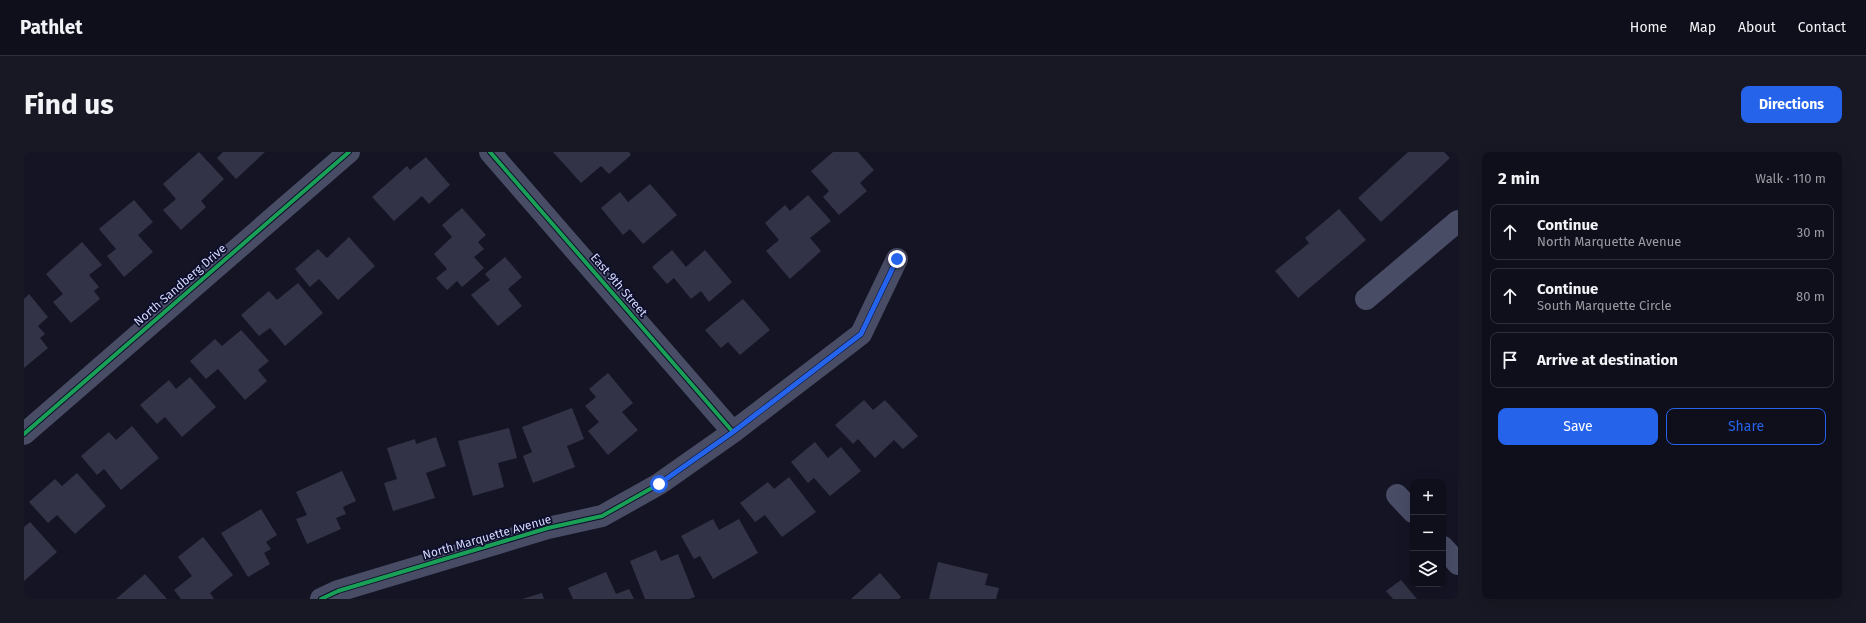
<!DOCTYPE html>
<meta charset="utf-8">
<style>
body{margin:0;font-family:"Fira Sans",sans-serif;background:#181824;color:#f1f3f6}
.controls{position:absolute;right:12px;bottom:12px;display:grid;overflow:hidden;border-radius:8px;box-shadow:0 4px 16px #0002}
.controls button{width:36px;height:36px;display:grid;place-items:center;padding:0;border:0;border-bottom:1px solid #2f2f3a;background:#0f0f1b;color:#f1f3f6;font:20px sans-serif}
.stop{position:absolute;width:12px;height:12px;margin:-9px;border:3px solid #2563eb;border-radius:50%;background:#fff}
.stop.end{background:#2563eb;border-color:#fff;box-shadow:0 1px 4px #0008}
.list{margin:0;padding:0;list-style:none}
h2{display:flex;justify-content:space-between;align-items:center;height:52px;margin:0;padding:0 16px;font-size:17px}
h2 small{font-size:13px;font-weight:400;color:#9b9ca3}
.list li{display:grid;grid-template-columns:26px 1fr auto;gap:12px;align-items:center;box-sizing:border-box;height:56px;margin:0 8px 8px;padding:0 8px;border:1px solid #2f2f3a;border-radius:8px}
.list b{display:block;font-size:15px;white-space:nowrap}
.list p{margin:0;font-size:13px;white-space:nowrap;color:#9b9ca3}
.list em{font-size:13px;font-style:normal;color:#9b9ca3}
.actions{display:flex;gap:8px;padding:12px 16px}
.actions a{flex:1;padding:9px 0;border:1px solid #2563eb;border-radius:8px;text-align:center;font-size:14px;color:#2563eb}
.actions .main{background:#2563eb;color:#fff}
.icon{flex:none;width:22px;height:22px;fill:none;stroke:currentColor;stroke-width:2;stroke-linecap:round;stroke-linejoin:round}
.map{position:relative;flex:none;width:1434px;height:447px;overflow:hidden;border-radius:8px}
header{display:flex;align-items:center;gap:24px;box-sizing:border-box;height:56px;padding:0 20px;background:#0f0f1b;border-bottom:1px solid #2f2f3a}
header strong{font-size:19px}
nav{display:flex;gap:22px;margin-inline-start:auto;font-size:14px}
.intro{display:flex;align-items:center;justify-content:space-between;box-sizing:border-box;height:96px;padding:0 24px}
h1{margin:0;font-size:28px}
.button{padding:10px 18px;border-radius:8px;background:#2563eb;color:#fff;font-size:14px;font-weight:700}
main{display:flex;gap:24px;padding:0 24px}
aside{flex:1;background:#0f0f1b;border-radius:8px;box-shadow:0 4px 16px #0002}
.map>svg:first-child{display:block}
.building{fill:#323346}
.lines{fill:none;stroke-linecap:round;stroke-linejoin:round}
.minor{stroke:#484c65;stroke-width:22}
.cycleway-casing{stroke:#0d0e2b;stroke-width:6}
.cycleway{stroke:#1a9f57;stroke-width:4}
.route{stroke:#2563eb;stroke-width:5}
.labels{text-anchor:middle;stroke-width:3.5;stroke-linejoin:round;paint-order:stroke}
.street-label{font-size:12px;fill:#d7daff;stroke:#0d0e2b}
</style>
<header>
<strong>Pathlet</strong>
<nav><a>Home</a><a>Map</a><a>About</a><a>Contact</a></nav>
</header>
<div class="intro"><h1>Find us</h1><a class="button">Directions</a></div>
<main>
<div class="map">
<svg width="1434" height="447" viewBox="0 0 1434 447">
<rect width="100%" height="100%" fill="#141424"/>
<path class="building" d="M 175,0 L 200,27 L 177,49 L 182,55 L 157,78 L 139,58 L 152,47 L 139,32 Z
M 199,0 L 241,0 L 212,27 L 193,6 Z
M 529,0 L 605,0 L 607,3 L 585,22 L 577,14 L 557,31 Z
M 809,0 L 834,0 L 850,18 L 836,31 L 843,39 L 815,63 L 799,45 L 805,39 L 787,19 Z
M 1384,0 L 1420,0 L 1426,6 L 1357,70 L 1334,46 Z
M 402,5 L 426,33 L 405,52 L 398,44 L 370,69 L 348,45 L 383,14 L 386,18 Z
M 626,32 L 653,63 L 619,92 L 606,77 L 599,83 L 577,56 L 596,40 L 604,50 Z
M 784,43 L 807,69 L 786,86 L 797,99 L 766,127 L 742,99 L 755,88 L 741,71 L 761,53 L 766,59 Z
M 110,48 L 129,70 L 114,83 L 129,100 L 100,125 L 83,104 L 92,97 L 75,77 Z
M 438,56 L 462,83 L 454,90 L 460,97 L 450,105 L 460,116 L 438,135 L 433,129 L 423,138 L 412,126 L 423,117 L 410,102 L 428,85 L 418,73 Z
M 1315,57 L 1342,88 L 1274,146 L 1251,119 L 1285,91 L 1281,86 Z
M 325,85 L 351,114 L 314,148 L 295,127 L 286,135 L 271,117 L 294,97 L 303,106 Z
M 58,90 L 78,113 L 65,123 L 75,135 L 70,139 L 76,147 L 47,171 L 29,150 L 39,142 L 22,122 Z
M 648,98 L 662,115 L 681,98 L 708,130 L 685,150 L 677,139 L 667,147 L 650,126 L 643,132 L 628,115 Z
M 481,105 L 498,125 L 484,137 L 498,154 L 474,174 L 447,143 L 466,128 L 461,122 Z
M 274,131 L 299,161 L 261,194 L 246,176 L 235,184 L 217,163 L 245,139 L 253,148 Z
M 5,142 L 24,165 L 14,174 L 21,182 L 16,186 L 24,196 L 0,216 L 0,147 Z
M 719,147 L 746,178 L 716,203 L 704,190 L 697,196 L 681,178 Z
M 217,178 L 245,209 L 234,218 L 243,229 L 221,248 L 194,217 L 182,227 L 166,209 L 191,187 L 198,194 Z
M 584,221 L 609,251 L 598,260 L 614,278 L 584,303 L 564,279 L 575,270 L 561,254 L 572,245 L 565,237 Z
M 166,225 L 192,255 L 158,285 L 141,265 L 133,272 L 116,253 L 145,228 L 152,237 Z
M 840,248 L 849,258 L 861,248 L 894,284 L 879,297 L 870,288 L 851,306 L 834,287 L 829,292 L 811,273 Z
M 548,256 L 560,287 L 543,294 L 551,315 L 509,331 L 499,304 L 508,300 L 498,275 Z
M 108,274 L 135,306 L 97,338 L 80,317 L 73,323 L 57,304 L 85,280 L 92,288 Z
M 485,276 L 493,306 L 474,311 L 480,335 L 449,344 L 434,289 Z
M 412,285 L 422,314 L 402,321 L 411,346 L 369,359 L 360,331 L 373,327 L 363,296 L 391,287 L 392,292 Z
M 791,290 L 804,306 L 817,295 L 837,319 L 806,344 L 790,326 L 784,331 L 767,310 Z
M 318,319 L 332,349 L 319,355 L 322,362 L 312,366 L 317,377 L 283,392 L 272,367 L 283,363 L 272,340 Z
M 53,321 L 82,354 L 51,382 L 33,363 L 24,371 L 5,350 L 31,327 L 38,334 Z
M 765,325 L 792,360 L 758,385 L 741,363 L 731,370 L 716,351 L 744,330 L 750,337 Z
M 237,357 L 253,383 L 242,390 L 247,397 L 240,401 L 246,412 L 224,425 L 197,381 Z
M 689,367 L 695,378 L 715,367 L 734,401 L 689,427 L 676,404 L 670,407 L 657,384 Z
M 6,370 L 33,400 L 0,429 L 0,375 Z
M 179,385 L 209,423 L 186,441 L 190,447 L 157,447 L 150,438 L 168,424 L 154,405 Z
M 632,398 L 637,409 L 654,402 L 671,445 L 665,447 L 621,447 L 606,409 Z
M 914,410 L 964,422 L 961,433 L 975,436 L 972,447 L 905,447 Z
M 582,420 L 592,442 L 605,437 L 610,447 L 549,447 L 544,436 Z
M 856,421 L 877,445 L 875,447 L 827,447 Z
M 121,422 L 143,447 L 92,447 Z
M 1377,428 L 1393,447 L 1369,447 L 1362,439 Z
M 518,441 L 520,447 L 498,447 Z"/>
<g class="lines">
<path class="minor" d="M 466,0 L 709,280
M 1342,147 L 1434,69
M 0,282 L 325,0
M 1373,343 L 1389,360
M 1419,395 L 1434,412
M 297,447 L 314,439 L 524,376 L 578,364 L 635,332 L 709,280 L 837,182 L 873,107"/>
<g class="cycleway-casing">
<path id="cycleway" d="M 466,0 L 709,280
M 0,282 L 325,0
M 297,447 L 314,439 L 524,376 L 578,364 L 635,332 L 709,280 L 837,182 L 873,107"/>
</g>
<use href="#cycleway" class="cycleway"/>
</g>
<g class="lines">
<path class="route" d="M 635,332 L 709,280 L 837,182 L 873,107"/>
</g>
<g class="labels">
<g class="street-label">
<text transform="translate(156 133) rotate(-41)" y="4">North Sandberg Drive</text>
<text transform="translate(595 133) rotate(49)" y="4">East 9th Street</text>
<text transform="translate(463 385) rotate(-16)" y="4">North Marquette Avenue</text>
</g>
</g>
</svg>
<div class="controls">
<button>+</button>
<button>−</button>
<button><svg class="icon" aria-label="layers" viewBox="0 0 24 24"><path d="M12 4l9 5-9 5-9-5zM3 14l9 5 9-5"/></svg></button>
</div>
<div class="stop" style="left:635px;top:332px"></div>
<div class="stop end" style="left:873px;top:107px"></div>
</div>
<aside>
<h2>2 min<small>Walk · 110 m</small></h2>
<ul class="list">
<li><svg class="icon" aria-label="ahead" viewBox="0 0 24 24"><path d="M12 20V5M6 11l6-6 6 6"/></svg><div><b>Continue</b><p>North Marquette Avenue</p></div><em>30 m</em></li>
<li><svg class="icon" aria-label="ahead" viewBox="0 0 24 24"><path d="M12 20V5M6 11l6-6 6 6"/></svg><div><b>Continue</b><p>South Marquette Circle</p></div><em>80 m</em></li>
<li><svg class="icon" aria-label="arrive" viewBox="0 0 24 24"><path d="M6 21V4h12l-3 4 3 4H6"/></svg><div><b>Arrive at destination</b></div></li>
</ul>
<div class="actions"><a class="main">Save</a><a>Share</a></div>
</aside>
</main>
